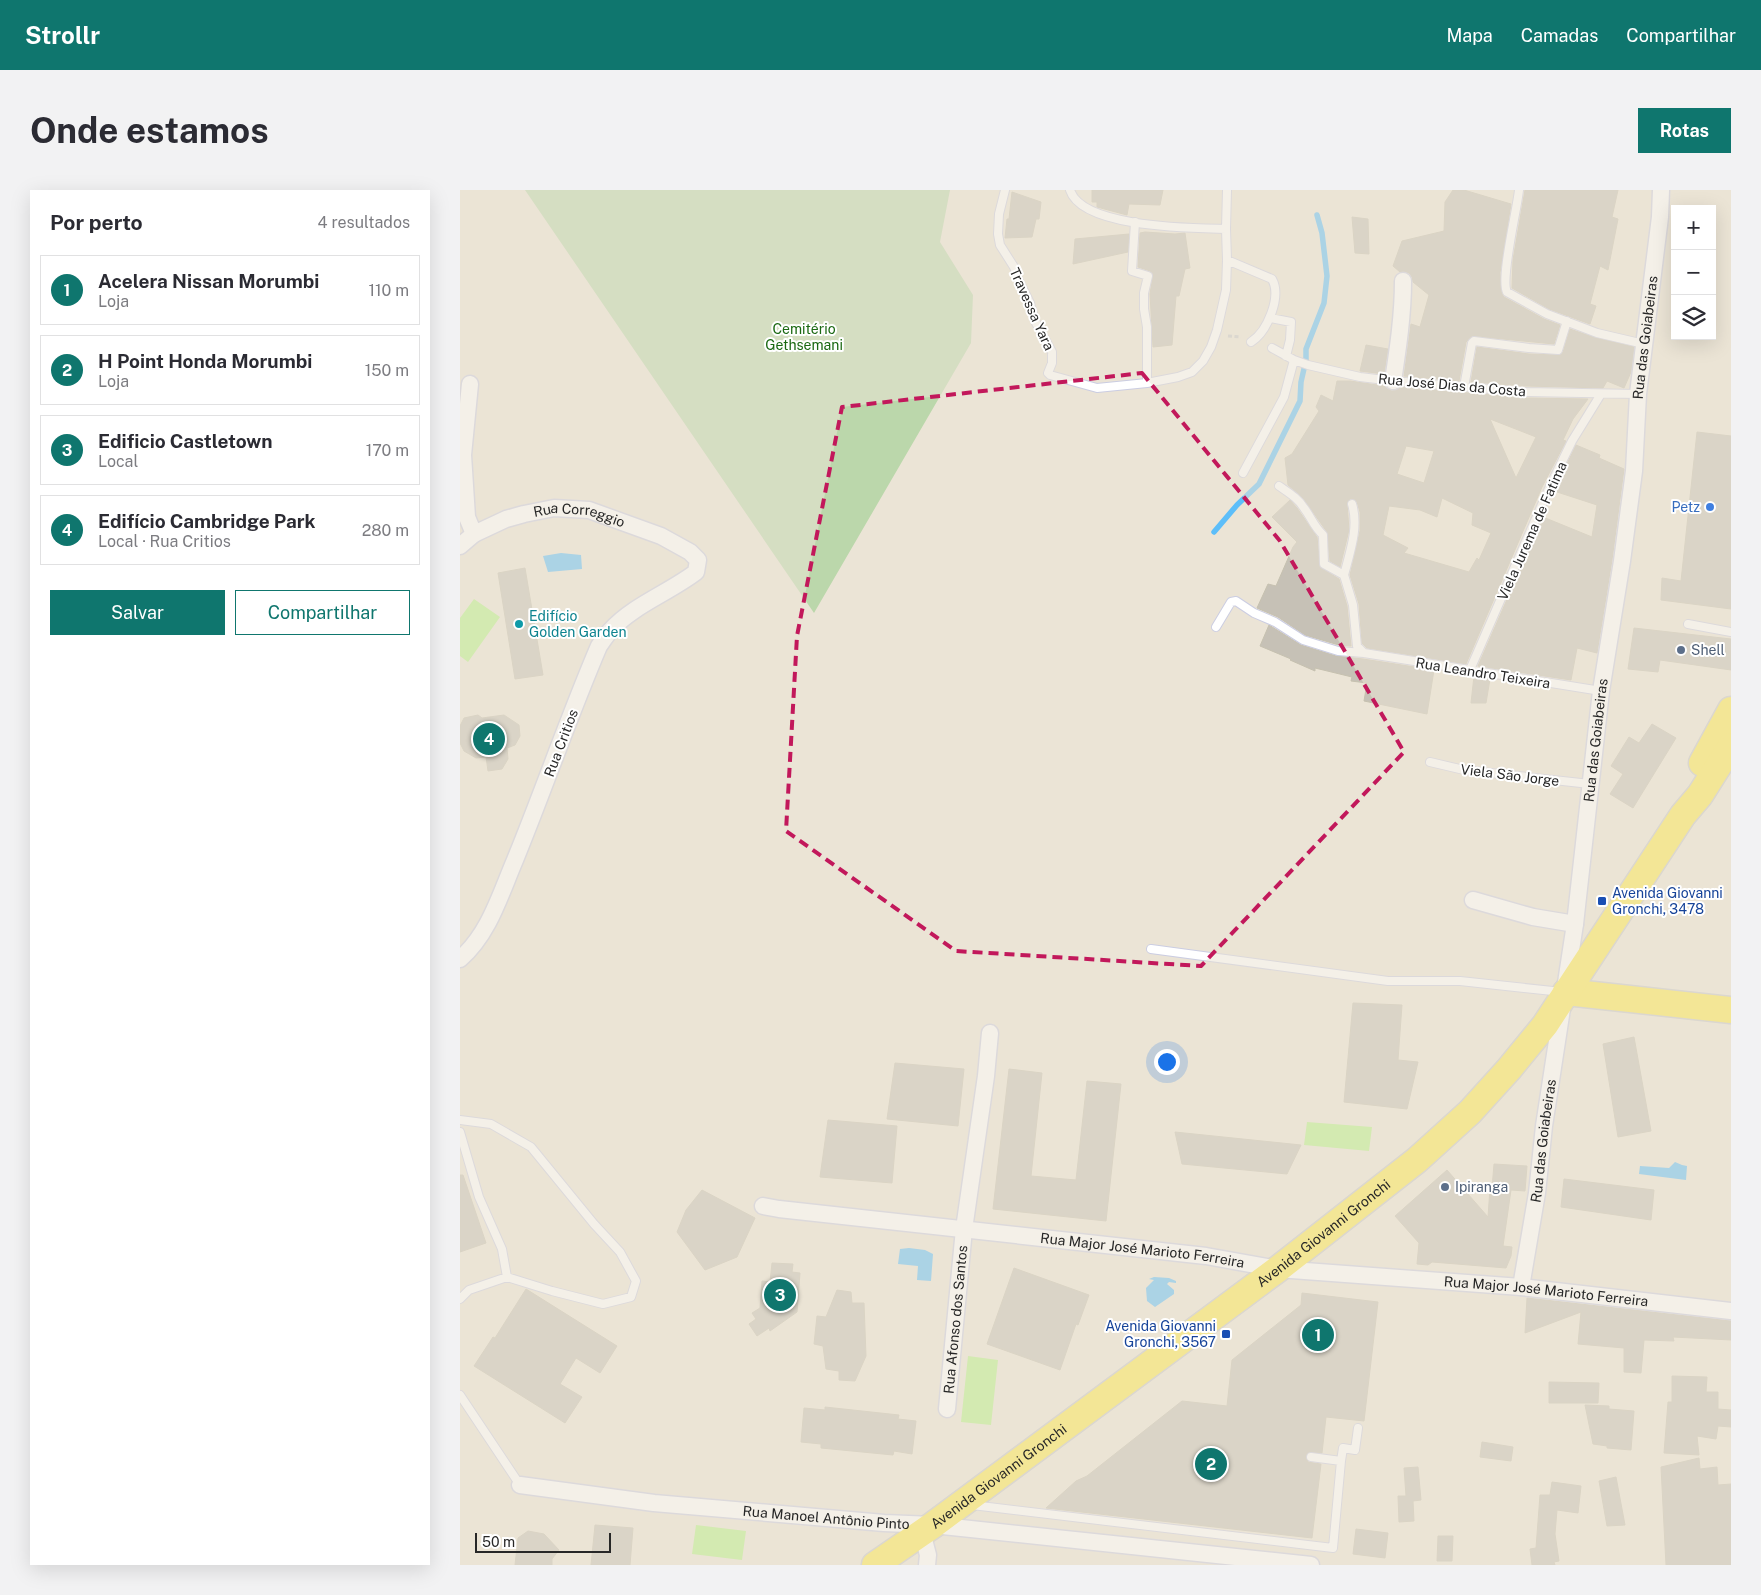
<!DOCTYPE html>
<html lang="pt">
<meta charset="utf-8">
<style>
body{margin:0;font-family:"Public Sans",sans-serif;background:#f2f2f3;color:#2b2b33}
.controls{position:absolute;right:15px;top:15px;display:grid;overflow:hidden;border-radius:0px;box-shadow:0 5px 20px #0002}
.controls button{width:45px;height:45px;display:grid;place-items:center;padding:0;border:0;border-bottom:1px solid #e1e1e2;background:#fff;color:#2b2b33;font:25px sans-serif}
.scale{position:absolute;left:15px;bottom:12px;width:136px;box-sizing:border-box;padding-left:5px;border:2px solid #272727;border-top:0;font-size:14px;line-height:18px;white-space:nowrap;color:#272727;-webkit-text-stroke:4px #fff;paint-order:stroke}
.you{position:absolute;left:706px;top:871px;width:18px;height:18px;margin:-12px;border:4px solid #fff;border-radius:50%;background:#1a73e8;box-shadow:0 0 0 8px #1a73e833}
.badge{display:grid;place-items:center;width:32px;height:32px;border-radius:50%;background:#0f766e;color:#fff;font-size:16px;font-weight:700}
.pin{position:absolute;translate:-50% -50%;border:2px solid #fff;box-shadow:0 1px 5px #0006}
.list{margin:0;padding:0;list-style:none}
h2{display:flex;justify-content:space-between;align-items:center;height:65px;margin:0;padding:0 20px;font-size:21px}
h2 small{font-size:16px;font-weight:400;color:#7c7c81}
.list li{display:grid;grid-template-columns:32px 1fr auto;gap:15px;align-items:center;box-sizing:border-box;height:70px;margin:0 10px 10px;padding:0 10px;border:1px solid #e1e1e2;border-radius:0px}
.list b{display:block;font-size:19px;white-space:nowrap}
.list p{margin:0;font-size:16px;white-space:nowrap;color:#7c7c81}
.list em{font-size:16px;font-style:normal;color:#7c7c81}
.actions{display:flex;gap:10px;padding:15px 20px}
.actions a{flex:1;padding:11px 0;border:1px solid #0f766e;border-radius:0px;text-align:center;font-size:18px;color:#0f766e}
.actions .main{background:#0f766e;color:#fff}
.icon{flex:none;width:28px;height:28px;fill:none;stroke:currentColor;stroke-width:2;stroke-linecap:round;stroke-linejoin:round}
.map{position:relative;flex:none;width:1271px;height:1375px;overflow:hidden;border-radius:0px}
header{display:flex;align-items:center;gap:30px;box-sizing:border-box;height:70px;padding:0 25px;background:#0f766e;color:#fff}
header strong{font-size:24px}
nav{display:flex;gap:28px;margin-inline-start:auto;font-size:18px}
.intro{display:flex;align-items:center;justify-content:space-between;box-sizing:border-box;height:120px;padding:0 30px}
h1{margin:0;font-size:35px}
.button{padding:12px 22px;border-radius:0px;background:#0f766e;color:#fff;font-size:18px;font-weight:700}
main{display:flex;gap:30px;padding:0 30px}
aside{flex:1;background:#fff;border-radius:0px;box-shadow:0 5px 20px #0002}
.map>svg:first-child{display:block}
.cemetery{fill:#bbd7ab}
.pitch{fill:#b7f186}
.water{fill:#5dbef9}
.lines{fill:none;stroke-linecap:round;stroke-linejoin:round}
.stream{stroke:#5dbef9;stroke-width:5.5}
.building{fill:#c6c1b6;stroke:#c6c1b0;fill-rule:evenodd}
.lane-casing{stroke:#cbcde2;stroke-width:10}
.street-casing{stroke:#cbcde2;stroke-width:19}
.primary-casing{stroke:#c7c7c7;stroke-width:29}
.path{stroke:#c7c7c7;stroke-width:3;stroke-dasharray:4 2.5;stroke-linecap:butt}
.lane{stroke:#fff;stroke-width:8}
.street{stroke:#fff;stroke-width:16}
.primary{stroke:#fde849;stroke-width:26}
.marked{fill:none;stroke:#c2185b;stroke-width:4;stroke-dasharray:10 6;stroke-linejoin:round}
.shop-dot{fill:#3f7fe0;stroke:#fff;stroke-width:2}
.culture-dot{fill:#0f9aa8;stroke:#fff;stroke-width:2}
.service-dot{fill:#5c6f8a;stroke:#fff;stroke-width:2}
.transit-dot{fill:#1a4fb4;stroke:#fff;stroke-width:2}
.labels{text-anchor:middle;stroke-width:4;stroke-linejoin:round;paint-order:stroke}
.street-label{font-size:14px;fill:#272727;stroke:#fff}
.park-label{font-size:14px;fill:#1a6812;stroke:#fff}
.shop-label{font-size:14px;fill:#366cbe;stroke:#fff;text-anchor:end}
.culture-label{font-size:14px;fill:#0d838f;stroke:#fff;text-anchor:start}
.service-label{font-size:14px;fill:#4e5e75;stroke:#fff;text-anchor:start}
.transit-label{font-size:14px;fill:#164399;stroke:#fff;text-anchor:start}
</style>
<header>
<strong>Strollr</strong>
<nav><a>Mapa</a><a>Camadas</a><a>Compartilhar</a></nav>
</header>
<div class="intro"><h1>Onde estamos</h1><a class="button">Rotas</a></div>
<main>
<aside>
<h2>Por perto<small>4 resultados</small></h2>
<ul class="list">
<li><span class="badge">1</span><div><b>Acelera Nissan Morumbi</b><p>Loja</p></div><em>110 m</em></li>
<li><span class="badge">2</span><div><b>H Point Honda Morumbi</b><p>Loja</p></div><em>150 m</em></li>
<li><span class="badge">3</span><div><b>Edificio Castletown</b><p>Local</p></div><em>170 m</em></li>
<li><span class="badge">4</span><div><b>Edifício Cambridge Park</b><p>Local · Rua Critios</p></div><em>280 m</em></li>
</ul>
<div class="actions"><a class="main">Salvar</a><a>Compartilhar</a></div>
</aside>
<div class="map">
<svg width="1271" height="1375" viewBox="0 0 1271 1375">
<rect width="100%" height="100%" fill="#ebe4d6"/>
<path class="cemetery" d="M 65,0 L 490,0 L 480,52 L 513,105 L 511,153 L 354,423 Z"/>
<path class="pitch" d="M 14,409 L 40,427 L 8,472 L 0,466 L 0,428 Z
M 847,932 L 912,937 L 909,961 L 844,955 Z
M 508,1166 L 538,1170 L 531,1235 L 501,1232 Z
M 236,1335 L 286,1341 L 282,1370 L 232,1364 Z"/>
<path class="water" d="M 101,363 L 121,365 L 122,379 L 88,382 L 83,366 Z
M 1215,972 L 1222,975 L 1227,976 L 1226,990 L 1179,984 L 1180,976 L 1209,978 Z
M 449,1058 L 465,1060 L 473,1064 L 471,1091 L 457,1090 L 458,1076 L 438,1074 L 440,1059 Z
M 694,1087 L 709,1088 L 716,1091 L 716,1093 L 709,1092 L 707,1094 L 714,1100 L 714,1104 L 695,1117 L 687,1111 L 686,1098 L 694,1090 L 689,1089 Z"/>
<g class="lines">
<path class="stream" d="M 754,342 L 777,315 L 799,294 L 840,211 L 841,192 L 846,170 L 846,159 L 864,113 L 867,86 L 862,43 L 857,25"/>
</g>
<path class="building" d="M 632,0 L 703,0 L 700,15 L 669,14 L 667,25 L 637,17 L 637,12 L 632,12 Z
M 993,0 L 1004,0 L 1051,14 L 1040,83 L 1042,104 L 1044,107 L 1084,129 L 1100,135 L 1094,154 L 1012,146 L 1006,152 L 999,191 L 944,186 L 951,134 L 960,137 L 969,105 L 953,92 L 952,87 L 949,83 L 940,82 L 933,76 L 942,51 L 984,41 L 985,12 Z
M 1065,0 L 1158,0 L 1152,27 L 1158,29 L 1148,80 L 1140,76 L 1130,114 L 1136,116 L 1130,134 L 1089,119 L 1052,98 L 1053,70 Z
M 552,2 L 581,12 L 579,29 L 576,29 L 572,47 L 545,48 L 547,29 L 549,29 Z
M 892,27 L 908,29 L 909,64 L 895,63 Z
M 685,42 L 715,44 L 725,43 L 730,78 L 725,79 L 719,106 L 716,106 L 712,155 L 693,157 L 690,104 L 693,85 L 690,81 L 678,77 L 680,43 Z
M 669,44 L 668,62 L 613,74 L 615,49 Z
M 1110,139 L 1136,148 L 1174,157 L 1171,182 L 1164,198 L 1147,191 L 1143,198 L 1066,196 L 1011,192 L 1017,157 L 1069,164 L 1100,165 L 1103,162 Z
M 906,155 L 928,159 L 924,184 L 900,181 Z
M 877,191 L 890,191 L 924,196 L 932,201 L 941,197 L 1066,208 L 1128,209 L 1113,229 L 1103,250 L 1106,251 L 1082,297 L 1006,474 L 907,458 L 902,453 L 899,414 L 890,385 L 900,341 L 900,322 L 897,312 L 891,308 L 887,313 L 889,340 L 880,377 L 870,371 L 867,342 L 843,308 L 828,295 L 825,268 L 832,264 L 859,221 L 856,217 L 861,205 L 873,211 ZM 1030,229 L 1076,247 L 1056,288 ZM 946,256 L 974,261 L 964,293 L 937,284 ZM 982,308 L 1013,323 L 1012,335 L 1031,343 L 1019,370 L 1017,368 L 1009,382 L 944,363 L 948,358 L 923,345 L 929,316 L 960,320 L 977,327 Z
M 1237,242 L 1271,246 L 1271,419 L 1201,410 L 1202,388 L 1221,391 Z
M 1116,255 L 1140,265 L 1139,268 L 1164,279 L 1152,370 L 1137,463 L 1117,458 L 1111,490 L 1018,476 L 1083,327 L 1132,347 L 1137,315 L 1094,301 Z
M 830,310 L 837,318 L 857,347 L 860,377 L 879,389 L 887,416 L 891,456 L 879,455 L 845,445 L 818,427 L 797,418 L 808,394 L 816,396 L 833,357 L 837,352 L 812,327 Z
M 65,378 L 83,485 L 55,489 L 38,383 Z
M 809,435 L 841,455 L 876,466 L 903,469 L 974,480 L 967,524 L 904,511 L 907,493 L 891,491 L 892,487 L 855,478 L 855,481 L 830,470 L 831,469 L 800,456 Z
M 1174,438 L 1271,449 L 1271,480 L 1200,470 L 1198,482 L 1168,479 Z
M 1014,486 L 1030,489 L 1026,513 L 1011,513 Z
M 18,525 L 22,528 L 44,525 L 59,535 L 60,546 L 55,555 L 47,558 L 48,569 L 42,579 L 28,581 L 26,567 L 16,568 L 4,561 L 0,553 L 0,536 L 4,528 Z
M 1192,534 L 1216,548 L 1173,618 L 1150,604 L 1163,584 L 1151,576 L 1169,547 L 1179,553 Z
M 893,813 L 942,815 L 938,870 L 958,872 L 947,919 L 884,912 Z
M 1174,847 L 1191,941 L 1158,947 L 1143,854 Z
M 435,873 L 504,879 L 498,936 L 427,929 Z
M 549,879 L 582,883 L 571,986 L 616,990 L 627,891 L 661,894 L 646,1031 L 533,1019 Z
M 368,930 L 437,936 L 432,993 L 360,987 Z
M 715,942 L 841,955 L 827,984 L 722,974 Z
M 1034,974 L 1067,976 L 1065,1001 L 1051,1000 L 1043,1056 L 1052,1057 L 1051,1066 L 1046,1078 L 972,1072 L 968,1075 L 957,1074 L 959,1053 L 935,1026 L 987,980 L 1028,1027 L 1030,998 L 1032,998 Z
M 0,985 L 3,985 L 26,1053 L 0,1062 Z
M 1104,989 L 1194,1000 L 1191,1030 L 1101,1017 Z
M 242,1000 L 295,1028 L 277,1067 L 245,1080 L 217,1042 L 226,1020 Z
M 312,1073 L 333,1074 L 332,1082 L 340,1083 L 337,1122 L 310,1141 L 309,1138 L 297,1146 L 289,1134 L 296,1129 L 292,1123 L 300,1118 L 302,1091 L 310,1092 Z
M 554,1078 L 629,1105 L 618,1135 L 616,1134 L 600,1180 L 527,1154 Z
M 66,1099 L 157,1156 L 140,1183 L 116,1168 L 100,1194 L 122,1207 L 105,1233 L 14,1176 L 33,1147 L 35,1148 Z
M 377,1100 L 391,1102 L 392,1113 L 404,1113 L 406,1166 L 395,1191 L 379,1190 L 379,1181 L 366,1179 L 363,1156 L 354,1154 L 357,1126 L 366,1127 Z
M 842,1103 L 918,1112 L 904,1231 L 866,1227 L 862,1263 L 849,1262 L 846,1266 L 848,1272 L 861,1274 L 852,1348 L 586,1318 L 616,1291 L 627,1286 L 722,1211 L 767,1216 L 772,1170 L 841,1115 Z
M 1067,1108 L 1271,1131 L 1271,1150 L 1213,1147 L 1214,1151 L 1184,1150 L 1181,1183 L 1164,1182 L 1164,1158 L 1118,1154 L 1121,1122 L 1065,1143 Z
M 1212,1186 L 1247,1187 L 1246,1202 L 1258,1202 L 1258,1219 L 1271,1220 L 1271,1237 L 1258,1236 L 1256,1249 L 1237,1246 L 1239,1265 L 1204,1263 L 1208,1212 L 1212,1212 Z
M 1089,1192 L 1139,1193 L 1138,1213 L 1089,1213 Z
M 1125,1215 L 1149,1216 L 1149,1219 L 1174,1221 L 1171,1260 L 1147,1258 L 1147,1256 L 1133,1254 Z
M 365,1217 L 439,1225 L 438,1229 L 456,1231 L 452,1264 L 434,1261 L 433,1265 L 361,1258 L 361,1254 L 341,1252 L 344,1218 L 365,1220 Z
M 1022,1252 L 1053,1257 L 1051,1271 L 1020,1267 Z
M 1239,1268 L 1240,1279 L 1257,1277 L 1258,1295 L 1271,1294 L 1271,1375 L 1206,1375 L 1201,1277 Z
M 958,1277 L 961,1310 L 953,1311 L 954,1331 L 939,1332 L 938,1306 L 946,1306 L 944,1278 Z
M 1156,1287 L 1165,1335 L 1147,1336 L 1139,1291 Z
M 1092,1292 L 1121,1296 L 1118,1323 L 1097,1320 L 1095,1344 L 1099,1371 L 1094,1372 L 1095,1375 L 1072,1375 L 1070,1359 L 1076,1358 L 1080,1305 L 1090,1305 Z
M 135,1335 L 173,1338 L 170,1375 L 131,1375 Z
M 896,1339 L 928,1343 L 925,1368 L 893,1364 Z
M 68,1341 L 84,1344 L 99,1360 L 92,1369 L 92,1375 L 55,1375 L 58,1348 Z
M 978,1346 L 993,1346 L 992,1371 L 977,1371 Z"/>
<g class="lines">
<g class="lane-casing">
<path id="lane" d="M 545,0 L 539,24 L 538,44 L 540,55 L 554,77 L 558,89 L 570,113 L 575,131 L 592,162 L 592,173 L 588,183 L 590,185 L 637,198 L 687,193 L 718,187 L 732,182 L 743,171 L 751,157 L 757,140 L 766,100 L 767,70 L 766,39 L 767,0
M 610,0 C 622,38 732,38 766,39
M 1059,0 C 1057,20 1040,89 1047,102 L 1087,124 L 1137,143 L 1184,154
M 675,32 L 672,81 L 688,86 L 684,103 L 684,119 L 687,137 L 687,193
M 767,70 L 812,89 C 822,107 807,142 791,152
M 810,128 L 831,132 L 830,150 L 826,166
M 812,158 L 834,170 L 848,175 L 900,187 L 933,191 L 1066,202 L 1178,204
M 1004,197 L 1012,153 L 1014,151 L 1069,158 L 1098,160 L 1107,131
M 783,283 L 824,207 L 834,170
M 819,296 C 829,303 838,308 844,318 C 851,327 854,337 863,345 L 864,374 L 884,385 L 893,415 L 897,456 L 904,463
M 884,385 C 890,362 899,337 892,314
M 1228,434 L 1271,442
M 756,437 L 771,412 L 776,411 L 794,423 L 815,432 L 843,450 L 878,461 L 904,463 L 1141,501
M 1009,482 L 1091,294 L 1112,251 L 1141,204
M 970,572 L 1004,580 L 1130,594
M 691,759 L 928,791 L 1000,791 L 1102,802
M 0,930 L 31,934 L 71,957 L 134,1034 L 160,1062 L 176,1091 L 171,1107 L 143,1114 L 92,1101 L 47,1087 L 9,1100 L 0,1109
M 0,942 L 19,1007 L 42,1059 L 47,1087
M 0,1205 L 60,1295
M 881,1271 L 883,1258 L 895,1260 L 898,1238
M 512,1315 L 873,1358 L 881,1271 L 851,1267"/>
</g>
<g class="street-casing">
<g id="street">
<path d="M 933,191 C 938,158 943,125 943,91"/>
<path d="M 10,194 L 3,265 L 7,327 L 14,344"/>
<path id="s1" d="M 0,356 L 14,344 L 46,329 L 64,324 L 94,318 L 129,320 L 201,346 L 230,362 L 238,370 L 236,382 C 210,402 172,416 151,440 C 146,445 143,451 139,456 C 109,526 84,599 55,670 C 40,705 29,744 0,769"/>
<path d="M 1013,710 L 1073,727 L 1115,734"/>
<path id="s2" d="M 303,1016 L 319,1019 L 746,1066 L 818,1079 L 1061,1097 L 1271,1121"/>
<path id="s3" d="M 1061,1097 L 1077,1003 L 1084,936 L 1115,734 L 1141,501 L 1162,371 L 1174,281 L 1178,204 L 1200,27 L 1201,0"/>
<path id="s4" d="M 487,1219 L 504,1039 L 526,886 L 530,843"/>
<path id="s5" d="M 60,1295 L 194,1313 L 424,1333 L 473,1335 L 851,1375"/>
<path d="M 462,1342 L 468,1365 L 467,1375"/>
</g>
</g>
<g class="primary-casing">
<g id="primary">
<path d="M 1242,573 L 1271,520"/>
<path d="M 1106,802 L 1271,820"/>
<path id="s6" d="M 415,1375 L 473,1335 L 818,1079 L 957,970 L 1010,922 L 1049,879 L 1085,835 L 1223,625 L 1240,605 L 1271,556"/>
</g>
</g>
<path class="path" d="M 768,146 L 781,147"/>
<use href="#lane" class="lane"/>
<use href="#street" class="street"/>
<use href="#primary" class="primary"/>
</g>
<path d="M0 0H1271V1375H0ZM 682,183 L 820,351 L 944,562 L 741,776 L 496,761 L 326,641 L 337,446 L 382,217 Z" fill="#ebe4d6" fill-opacity=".55" fill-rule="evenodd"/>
<path class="marked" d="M 682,183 L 820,351 L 944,562 L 741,776 L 496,761 L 326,641 L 337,446 L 382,217 Z"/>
<circle class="shop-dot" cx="1250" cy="317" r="5"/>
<circle class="culture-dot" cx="59" cy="434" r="5"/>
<g class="service-dot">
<circle cx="1221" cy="460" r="5"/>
<circle cx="985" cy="997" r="5"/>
</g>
<g class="transit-dot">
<rect x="1137" y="706" width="10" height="10" rx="2.5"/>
<rect x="761" y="1139" width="10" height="10" rx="2.5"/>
</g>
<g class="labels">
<g class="street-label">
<text transform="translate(572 119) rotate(66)" y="5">Travessa Yara</text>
<text dy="5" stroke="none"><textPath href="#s3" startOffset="958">Rua das Goiabeiras</textPath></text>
<text transform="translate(992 195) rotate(5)" y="5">Rua José Dias da Costa</text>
<text dy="5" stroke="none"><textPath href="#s1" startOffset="129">Rua Correggio</textPath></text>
<text transform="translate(1072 341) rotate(-66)" y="5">Viela Jurema de Fatima</text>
<text transform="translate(1023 483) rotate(9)" y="5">Rua Leandro Teixeira</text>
<text dy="5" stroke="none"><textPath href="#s3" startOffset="552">Rua das Goiabeiras</textPath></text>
<text transform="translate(101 553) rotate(-69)" y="5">Rua Critios</text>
<text transform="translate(1050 585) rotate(7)" y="5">Viela São Jorge</text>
<text dy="5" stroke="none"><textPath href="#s3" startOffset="148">Rua das Goiabeiras</textPath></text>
<text dy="5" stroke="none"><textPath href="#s6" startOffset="558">Avenida Giovanni Gronchi</textPath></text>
<text dy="5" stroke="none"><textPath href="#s2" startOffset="382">Rua Major José Marioto Ferreira</textPath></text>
<text dy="5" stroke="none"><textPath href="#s2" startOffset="788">Rua Major José Marioto Ferreira</textPath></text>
<text dy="5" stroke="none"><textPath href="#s4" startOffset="90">Rua Afonso dos Santos</textPath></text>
<text dy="5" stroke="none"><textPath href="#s6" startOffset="152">Avenida Giovanni Gronchi</textPath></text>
<text dy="5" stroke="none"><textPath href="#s5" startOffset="308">Rua Manoel Antônio Pinto</textPath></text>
</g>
<g class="park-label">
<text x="344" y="144">Cemitério<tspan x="344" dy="16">Gethsemani</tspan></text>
</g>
<g class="shop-label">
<text x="1240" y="322">Petz</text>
</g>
<g class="culture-label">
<text x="69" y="431">Edifício<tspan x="69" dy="16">Golden Garden</tspan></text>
</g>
<g class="service-label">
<text x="1231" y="465">Shell</text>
<text x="995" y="1002">Ipiranga</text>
</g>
<g class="transit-label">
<text x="1152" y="708">Avenida Giovanni<tspan x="1152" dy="16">Gronchi, 3478</tspan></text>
<text x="756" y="1141" text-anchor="end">Avenida Giovanni<tspan x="756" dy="16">Gronchi, 3567</tspan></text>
</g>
</g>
</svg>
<div class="controls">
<button>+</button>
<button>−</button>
<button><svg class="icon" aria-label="layers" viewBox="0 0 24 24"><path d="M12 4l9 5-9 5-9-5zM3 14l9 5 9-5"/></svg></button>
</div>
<div class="scale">50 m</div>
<div class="you"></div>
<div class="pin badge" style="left:858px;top:1145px">1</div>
<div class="pin badge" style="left:751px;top:1274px">2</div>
<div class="pin badge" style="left:320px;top:1105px">3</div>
<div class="pin badge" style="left:29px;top:549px">4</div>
</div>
</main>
